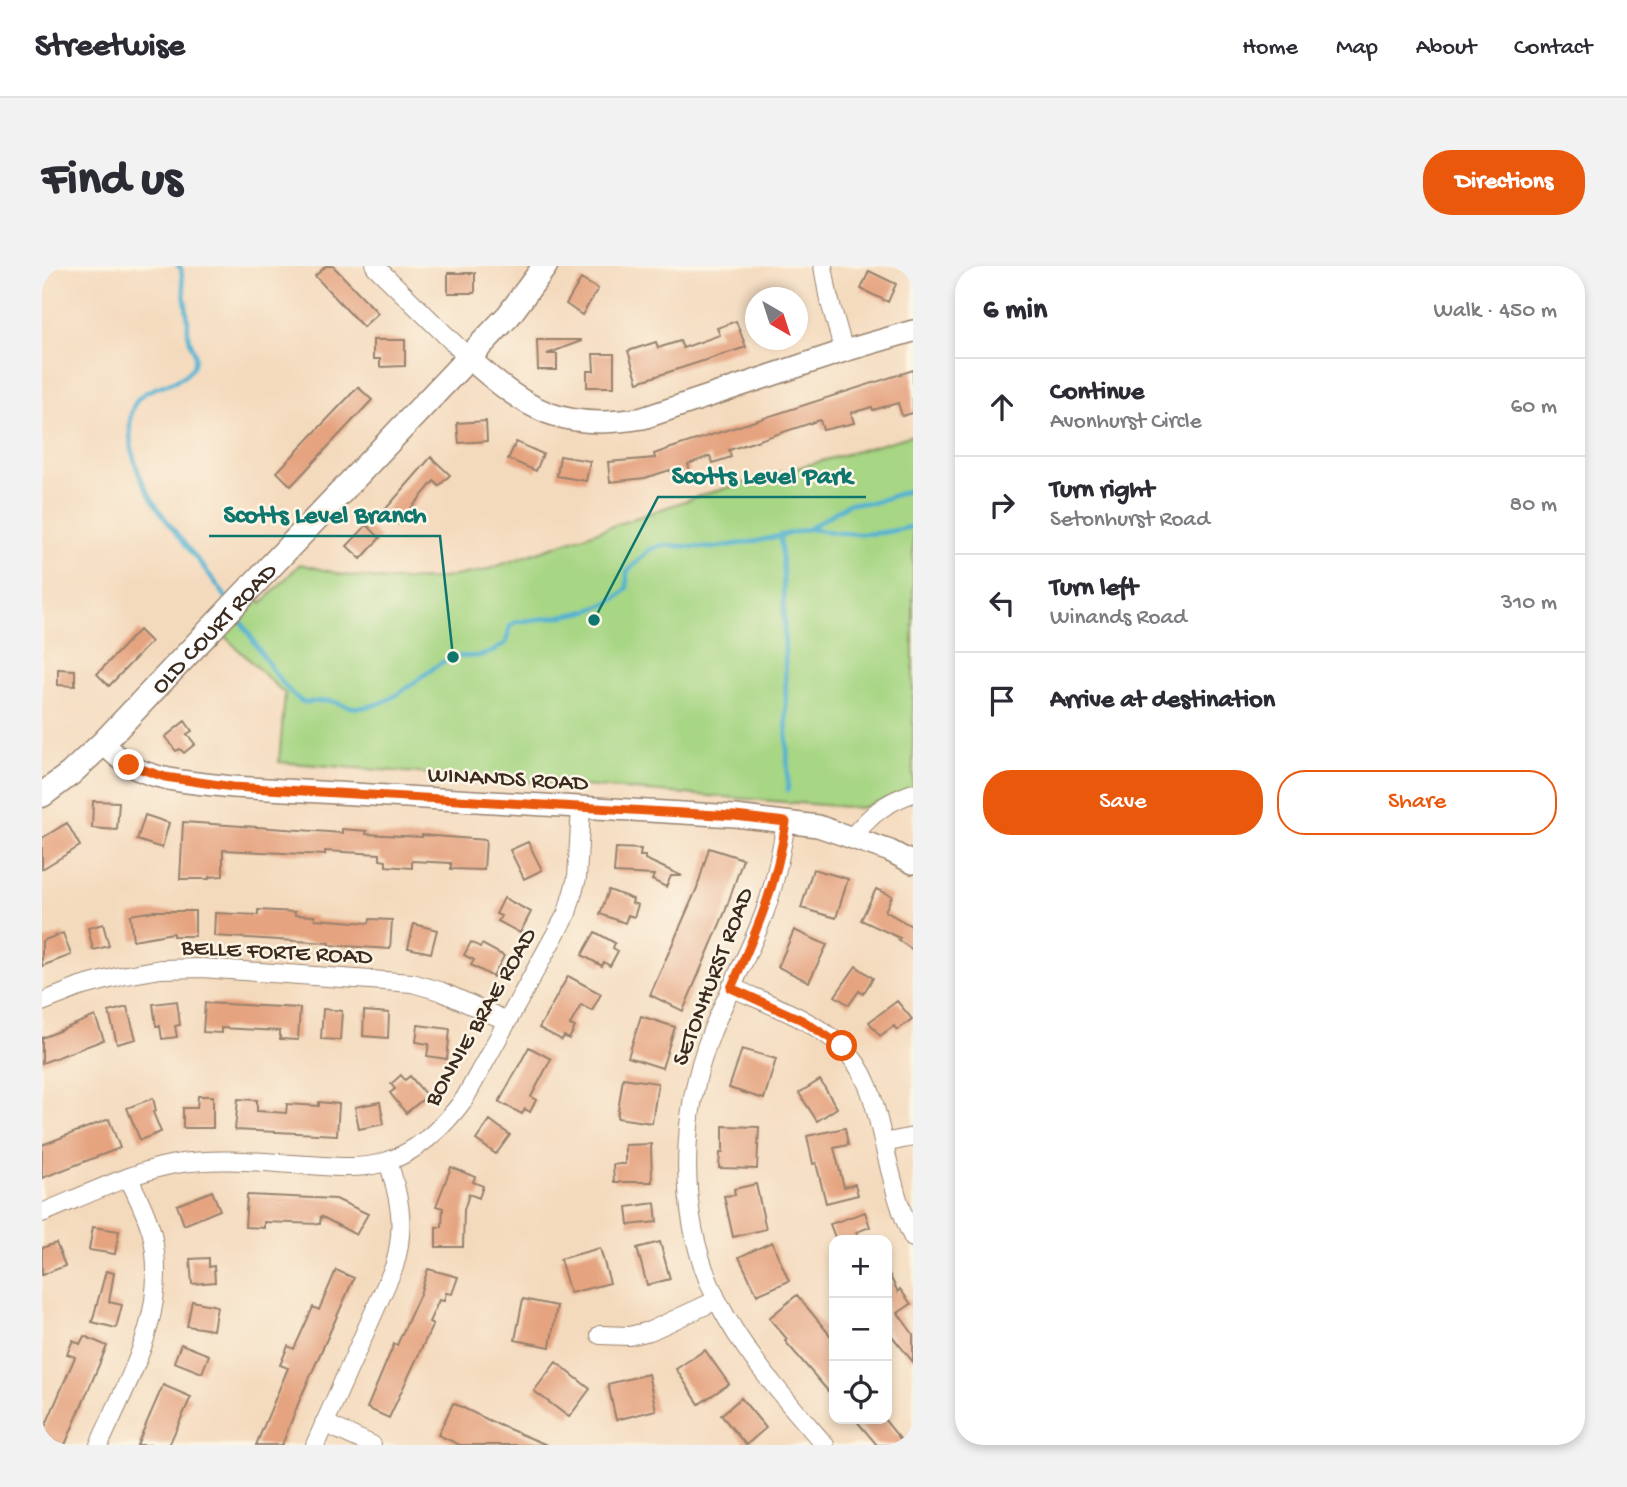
<!DOCTYPE html>
<meta charset="utf-8">
<style>
body{margin:0;font-family:"Gochi Hand",sans-serif;background:#f2f2f3;color:#2b2b33}
.controls{position:absolute;right:21px;bottom:21px;display:grid;overflow:hidden;border-radius:14px;box-shadow:0 4px 10px #0003}
.controls button{width:63px;height:63px;display:grid;place-items:center;padding:0;border:0;border-bottom:2px solid #e1e1e2;background:#fff;color:#2b2b33;font:35px sans-serif}
.compass{position:absolute;left:703px;top:21px;width:63px;height:63px;border-radius:50%;background:#fff;box-shadow:0 4px 10px #0003;rotate:141deg}
.stop{position:absolute;width:21px;height:21px;margin:-16px;border:5px solid #ea580c;border-radius:50%;background:#fff}
.stop.end{background:#ea580c;border-color:#fff;box-shadow:0 2px 7px #0008}
.list{margin:0;padding:0;list-style:none}
h2{display:flex;justify-content:space-between;align-items:center;height:91px;margin:0;padding:0 28px;font-size:30px}
h2 small{font-size:23px;font-weight:400;color:#7c7c81}
.list li{display:grid;grid-template-columns:46px 1fr auto;gap:21px;align-items:center;box-sizing:border-box;height:98px;padding:0 28px;border-top:2px solid #e1e1e2}
.list b{display:block;font-size:26px;white-space:nowrap}
.list p{margin:0;font-size:23px;white-space:nowrap;color:#7c7c81}
.list em{font-size:23px;font-style:normal;color:#7c7c81}
.actions{display:flex;gap:14px;padding:21px 28px}
.actions a{flex:1;padding:16px 0;border:2px solid #ea580c;border-radius:28px;text-align:center;font-size:24px;color:#ea580c}
.actions .main{background:#ea580c;color:#fff}
.icon{flex:none;width:38px;height:38px;fill:none;stroke:currentColor;stroke-width:2;stroke-linecap:round;stroke-linejoin:round}
.map{position:relative;flex:none;width:871px;height:1179px;overflow:hidden;border-radius:28px}
header{display:flex;align-items:center;gap:42px;box-sizing:border-box;height:98px;padding:0 35px;background:#fff;border-bottom:2px solid #e1e1e2}
header strong{font-size:33px}
nav{display:flex;gap:38px;margin-inline-start:auto;font-size:24px}
.intro{display:flex;align-items:center;justify-content:space-between;box-sizing:border-box;height:168px;padding:0 42px}
h1{margin:0;font-size:49px}
.button{padding:18px 32px;border-radius:28px;background:#ea580c;color:#fff;font-size:24px;font-weight:700}
main{display:flex;gap:42px;padding:0 42px}
aside{flex:1;background:#fff;border-radius:28px;box-shadow:0 4px 10px #0003}
.map>svg:first-child{display:block}
.green{fill:#a7d684;stroke:#718051;stroke-width:2}
.lines{fill:none;stroke-linecap:round;stroke-linejoin:round}
.stream{stroke:#53b2d1;stroke-width:4.5}
.building{fill:#e5a37f}
.minor-casing{stroke:#98826e;stroke-width:20}
.tertiary-casing{stroke:#98826e;stroke-width:24}
.secondary-casing{stroke:#98826e;stroke-width:27}
.minor{stroke:#fff;stroke-width:18}
.tertiary{stroke:#fff;stroke-width:21}
.secondary{stroke:#fff;stroke-width:24}
.route{stroke:#ea580c;stroke-width:9}
.labels{text-anchor:middle;stroke-width:5;stroke-linejoin:round;paint-order:stroke}
.street-label{font-size:24px;fill:#3b2a1e;stroke:#fcf5e5}
.leader{fill:none;stroke:#0f766e;stroke-width:2.5}
.callout-dot{fill:#0f766e;stroke:#fcf5e5;stroke-width:2.5}
.callout-label{font-size:26px;text-anchor:middle;font-weight:bold;fill:#0f766e;stroke:#fcf5e5;stroke-width:5;stroke-linejoin:round;paint-order:stroke}
</style>
<header>
<strong>Streetwise</strong>
<nav><a>Home</a><a>Map</a><a>About</a><a>Contact</a></nav>
</header>
<div class="intro"><h1>Find us</h1><a class="button">Directions</a></div>
<main>
<div class="map">
<svg width="871" height="1179" viewBox="0 0 871 1179">
<rect width="100%" height="100%" fill="#fcf5e5"/>
<filter id="ink" filterUnits="userSpaceOnUse"><feTurbulence type="fractalNoise" baseFrequency=".0143" numOctaves="2"/><feDisplacementMap in="SourceGraphic" scale="14" xChannelSelector="R" yChannelSelector="G"/><feConvolveMatrix kernelMatrix="1 2 1 2 8 2 1 2 1" color-interpolation-filters="sRGB"/></filter>
<filter id="wash" filterUnits="userSpaceOnUse"><feTurbulence type="fractalNoise" baseFrequency=".00686" numOctaves="4" result="noise"/><feDisplacementMap in="SourceGraphic" scale="28" xChannelSelector="R" yChannelSelector="G"/><feGaussianBlur stdDeviation="1.57" result="paint"/><feColorMatrix in="noise" values="0 0 0 0 0 0 0 0 0 0 0 0 0 0 0 0 0 1.4 0 .05"/><feComposite in="paint" operator="in"/></filter>
<g filter="url(#wash)">
<rect width="100%" height="100%" fill="#f4dabd"/>
<path class="green" d="M 871,169 L 871,523 L 819,542 L 237,496 L 243,428 L 178,366 L 213,329 L 220,337 L 258,298 L 302,309 L 348,314 L 395,313 L 441,305 L 660,229 Z"/>
<g class="lines">
<path class="stream" d="M 136,0 L 139,2 C 141,20 144,38 146,55 C 146,61 145,66 147,71 C 148,78 154,85 153,92 C 152,116 118,117 103,127 C 92,134 88,146 88,159 C 85,228 151,280 185,333
M 768,263 C 806,269 834,271 871,260
M 738,269 L 741,304 L 746,524
M 194,347 C 205,364 244,432 262,436 C 270,437 280,434 288,435 C 295,436 302,440 309,441 C 345,446 372,414 399,397 C 413,388 420,391 435,390 C 445,389 456,383 464,377 L 468,360 L 474,356 C 507,351 563,350 585,322 L 585,306 L 608,283 L 621,279 L 670,282 L 716,275 L 766,263 L 808,237 L 830,237 L 871,223"/>
</g>
<g id="blocks">
<path class="building" d="M 284,0 L 291,0 L 336,47 L 321,61 L 273,10 Z
M 827,5 L 854,18 L 846,36 L 819,23 Z
M 406,7 L 433,7 L 433,27 L 406,27 Z
M 539,13 L 556,23 L 540,49 L 524,38 Z
M 694,55 L 704,81 L 596,116 L 586,85 L 614,76 L 616,82 L 638,75 L 641,82 L 678,69 L 675,62 Z
M 331,74 L 363,74 L 363,100 L 338,101 L 338,93 L 331,93 Z
M 495,74 L 539,74 L 539,75 L 505,88 L 515,88 L 515,104 L 496,104 Z
M 551,88 L 572,88 L 572,121 L 545,121 L 545,105 L 552,105 Z
M 871,104 L 871,147 L 860,150 L 856,137 L 831,144 L 830,141 L 809,147 L 812,157 L 781,164 L 778,154 L 687,184 L 689,191 L 671,197 L 668,190 L 646,198 L 648,205 L 631,211 L 628,204 L 603,212 L 568,216 L 566,196 L 613,192 L 612,188 L 626,183 Z
M 316,121 L 330,134 L 249,220 L 235,206 Z
M 444,155 L 445,175 L 417,177 L 415,157 Z
M 474,176 L 501,188 L 494,205 L 466,193 Z
M 518,190 L 548,195 L 544,215 L 515,210 Z
M 389,191 L 408,209 L 397,220 L 392,215 L 356,258 L 342,245 Z
M 325,259 L 338,272 L 319,293 L 305,280 Z
M 97,364 L 109,376 L 67,420 L 55,408 Z
M 16,403 L 33,404 L 33,420 L 16,419 Z
M 143,455 L 150,465 L 145,468 L 153,478 L 142,487 L 138,483 L 134,485 L 123,471 Z
M 51,535 L 77,536 L 75,564 L 50,562 Z
M 103,549 L 127,557 L 120,582 L 95,574 Z
M 141,556 L 300,567 L 300,563 L 325,565 L 324,568 L 380,571 L 380,569 L 444,574 L 442,604 L 409,603 L 409,597 L 370,595 L 370,602 L 344,600 L 344,595 L 338,594 L 338,588 L 283,585 L 283,589 L 181,584 L 181,610 L 167,611 L 167,613 L 138,613 Z
M 25,557 L 38,580 L 0,603 L 0,572 Z
M 486,576 L 500,604 L 482,613 L 468,584 Z
M 574,582 L 599,583 L 598,590 L 603,590 L 603,593 L 640,610 L 629,610 L 624,621 L 610,614 L 612,609 L 572,607 Z
M 667,582 L 701,593 L 683,646 L 641,745 L 608,729 L 655,622 Z
M 771,603 L 806,613 L 794,652 L 759,642 Z
M 834,623 L 850,630 L 843,645 L 871,661 L 871,684 L 856,674 L 858,672 L 819,654 Z
M 567,624 L 591,633 L 590,637 L 596,639 L 592,651 L 586,649 L 583,657 L 558,648 Z
M 462,632 L 489,646 L 478,667 L 456,655 L 459,650 L 454,648 Z
M 216,644 L 253,646 L 253,649 L 273,650 L 273,653 L 327,657 L 328,653 L 350,654 L 348,683 L 287,679 L 287,677 L 172,670 L 173,647 L 216,649 Z
M 112,645 L 153,645 L 153,670 L 131,670 L 131,667 L 91,674 L 88,649 Z
M 61,658 L 67,680 L 51,684 L 46,662 Z
M 372,658 L 395,664 L 389,687 L 366,682 Z
M 752,664 L 785,679 L 767,716 L 736,701 Z
M 553,666 L 573,677 L 571,682 L 576,685 L 568,700 L 562,696 L 560,700 L 540,689 Z
M 21,667 L 29,689 L 0,700 L 0,675 Z
M 429,676 L 438,681 L 440,678 L 462,690 L 451,711 L 429,699 L 432,694 L 422,689 Z
M 814,700 L 831,712 L 821,728 L 817,725 L 807,739 L 793,730 Z
M 526,710 L 559,728 L 550,745 L 539,739 L 528,759 L 533,761 L 527,773 L 522,770 L 520,774 L 497,762 Z
M 135,735 L 138,759 L 133,760 L 135,771 L 120,773 L 118,760 L 114,760 L 111,738 Z
M 855,735 L 870,753 L 855,764 L 852,760 L 838,770 L 827,756 Z
M 163,737 L 258,742 L 256,774 L 238,773 L 238,765 L 179,762 L 179,767 L 161,766 Z
M 85,741 L 94,773 L 75,778 L 67,746 Z
M 281,743 L 300,745 L 298,774 L 279,773 Z
M 322,745 L 347,747 L 346,772 L 321,770 Z
M 53,750 L 62,774 L 0,797 L 0,772 Z
M 599,750 L 633,761 L 620,802 L 586,791 Z
M 376,759 L 408,763 L 405,793 L 385,790 L 387,778 L 374,776 Z
M 487,781 L 509,793 L 489,831 L 494,834 L 488,846 L 483,843 L 480,848 L 457,836 Z
M 700,783 L 734,793 L 722,833 L 687,822 Z
M 359,809 L 363,814 L 368,810 L 385,830 L 364,847 L 348,827 L 353,823 L 349,818 Z
M 581,812 L 616,817 L 610,857 L 575,852 Z
M 778,814 L 795,842 L 775,855 L 757,827 Z
M 156,830 L 171,830 L 171,862 L 141,862 L 141,842 L 155,842 Z
M 111,832 L 114,845 L 111,846 L 119,866 L 98,874 L 85,842 Z
M 196,833 L 215,834 L 215,845 L 244,847 L 245,838 L 277,840 L 277,836 L 297,838 L 295,869 L 193,864 Z
M 338,836 L 342,858 L 317,863 L 313,841 Z
M 67,853 L 78,882 L 0,912 L 0,879 Z
M 448,854 L 468,869 L 454,888 L 434,874 Z
M 681,860 L 717,861 L 715,903 L 677,902 L 678,887 L 681,887 Z
M 803,862 L 806,879 L 792,882 L 802,921 L 813,918 L 816,929 L 784,937 L 774,897 L 771,898 L 765,870 Z
M 609,878 L 610,916 L 572,916 L 571,898 L 583,898 L 583,879 Z
M 409,901 L 433,911 L 431,916 L 441,920 L 437,932 L 427,928 L 422,944 L 421,981 L 394,981 L 394,961 L 400,961 L 401,942 L 394,940 Z
M 714,918 L 724,963 L 691,971 L 682,930 L 693,929 L 692,923 Z
M 170,925 L 178,944 L 142,959 L 135,939 Z
M 205,929 L 294,933 L 326,948 L 314,969 L 279,950 L 278,958 L 222,956 L 222,962 L 203,961 Z
M 613,937 L 615,956 L 587,959 L 585,941 Z
M 823,946 L 828,961 L 814,966 L 817,974 L 794,974 L 788,958 Z
M 51,961 L 77,965 L 73,988 L 47,984 Z
M 618,976 L 628,1013 L 605,1019 L 595,982 Z
M 730,976 L 747,1015 L 715,1029 L 697,991 Z
M 14,977 L 23,1000 L 0,1009 L 0,982 Z
M 558,982 L 568,1017 L 528,1027 L 518,993 Z
M 167,992 L 167,1001 L 172,1000 L 173,1016 L 150,1018 L 148,993 Z
M 386,1003 L 416,1011 L 410,1028 L 404,1027 L 402,1035 L 397,1034 L 387,1056 L 391,1058 L 347,1152 L 325,1142 L 352,1078 L 355,1079 L 378,1028 Z
M 294,1004 L 312,1012 L 259,1131 L 240,1179 L 214,1179 L 246,1102 L 238,1099 L 246,1080 L 252,1083 L 271,1041 L 277,1044 Z
M 845,1004 L 856,1026 L 858,1023 L 869,1038 L 856,1047 L 871,1068 L 871,1096 L 845,1064 Z
M 64,1005 L 72,1007 L 67,1036 L 80,1039 L 74,1062 L 50,1056 Z
M 755,1029 L 792,1074 L 792,1132 L 743,1075 L 745,1073 L 727,1052 Z
M 481,1033 L 515,1040 L 508,1081 L 473,1074 Z
M 150,1035 L 175,1040 L 171,1064 L 145,1060 Z
M 42,1070 L 65,1080 L 23,1179 L 19,1179 L 0,1171 L 0,1168 L 33,1091 L 25,1088 L 31,1074 L 38,1078 Z
M 139,1078 L 167,1089 L 160,1107 L 132,1096 Z
M 663,1084 L 687,1118 L 657,1138 L 634,1103 Z
M 514,1096 L 548,1123 L 527,1151 L 492,1125 Z
M 606,1108 L 614,1144 L 574,1154 L 566,1118 Z
M 121,1119 L 149,1131 L 127,1179 L 95,1179 Z
M 699,1132 L 724,1162 L 704,1179 L 679,1149 Z
M 411,1137 L 457,1159 L 505,1179 L 418,1179 L 396,1169 Z
M 813,1153 L 842,1153 L 863,1179 L 835,1179 Z"/>
</g>
</g>
<g filter="url(#ink)">
<use href="#blocks" fill-opacity="0" stroke="#98826e" stroke-width="2"/>
<g class="lines">
<g class="minor-casing">
<path id="minor" d="M 333,0 L 427,92
M 781,0 L 786,29 L 802,85
M 744,556 C 739,587 733,618 722,648 C 707,688 686,726 670,765 C 637,849 635,953 675,1034 C 702,1088 744,1134 783,1179
M 810,571 C 830,548 842,537 871,527
M 689,721 C 726,738 768,752 798,779 C 827,805 833,839 841,875 C 849,907 856,942 871,972
M 0,736 L 38,721 L 79,710 L 119,703 L 160,702 L 370,717 L 398,725 L 465,755
M 842,877 L 871,871
M 0,947 C 40,931 98,902 140,897 C 182,891 225,897 267,899 C 292,901 322,904 346,895 C 378,884 404,858 423,832 L 525,647 L 535,612 L 539,541
M 558,1069 L 587,1070 L 608,1065 L 675,1034
M 282,1157 L 330,1179
M 57,1179 C 88,1109 127,1047 110,968 C 105,949 96,931 87,913
M 273,1179 L 352,1001 C 364,960 358,934 346,895"/>
</g>
<g class="tertiary-casing">
<path id="tertiary" d="M 427,92 C 484,144 521,166 601,152 L 802,85 L 871,65
M 61,477 C 69,485 77,493 87,499 C 116,516 158,517 191,521 L 693,550 L 776,560 L 848,585 L 871,597"/>
</g>
<g class="secondary-casing">
<g id="secondary">
<path id="s1" d="M 0,529 L 28,508 L 61,477 L 467,49 L 503,0"/>
</g>
</g>
<use href="#minor" class="minor"/>
<use href="#tertiary" class="tertiary"/>
<use href="#secondary" class="secondary"/>
</g>
</g>
<g class="lines" filter="url(#ink)">
<path class="route" d="M 87,499 L 123,511 L 191,521 L 693,550 L 744,556 C 735,618 715,665 689,722 L 760,754 L 800,780"/>
</g>
<g class="labels">
<g class="street-label">
<text dy="8" stroke="none"><textPath href="#s1" startOffset="240">OLD COURT ROAD</textPath></text>
<text transform="translate(466 511) rotate(3)" y="8">WINANDS ROAD</text>
<text transform="translate(235 684) rotate(3)" y="8">BELLE FORTE ROAD</text>
<text transform="translate(669 710) rotate(-69)" y="8">SETONHURST ROAD</text>
<text transform="translate(437 750) rotate(-60)" y="8">BONNIE BRAE ROAD</text>
</g>
</g>
<path class="leader" d="M552 354L616 231H824M411 391L398 270H167"/>
<g class="callout-dot">
<circle cx="552" cy="354" r="7"/>
<circle cx="411" cy="391" r="7"/>
</g>
<g class="callout-label">
<text x="720" y="217">Scotts Level Park</text>
<text x="283" y="256">Scotts Level Branch</text>
</g>
</svg>
<div class="controls">
<button>+</button>
<button>−</button>
<button><svg class="icon" aria-label="locate" viewBox="0 0 24 24"><circle cx="12" cy="12" r="6"/><path d="M12 2v4M12 18v4M2 12h4M18 12h4"/></svg></button>
</div>
<svg class="compass" viewBox="-18 -18 36 36"><path d="M0-13l5 13h-10z" fill="#e53935"/><path d="M0 13l5-13h-10z" fill="#7c7c81"/></svg>
<div class="stop" style="left:800px;top:780px"></div>
<div class="stop end" style="left:87px;top:499px"></div>
</div>
<aside>
<h2>6 min<small>Walk · 450 m</small></h2>
<ul class="list">
<li><svg class="icon" aria-label="ahead" viewBox="0 0 24 24"><path d="M12 20V5M6 11l6-6 6 6"/></svg><div><b>Continue</b><p>Avonhurst Circle</p></div><em>60 m</em></li>
<li><svg class="icon" aria-label="right" viewBox="0 0 24 24"><path d="M7 20v-9h11M14 6l5 5-5 5"/></svg><div><b>Turn right</b><p>Setonhurst Road</p></div><em>80 m</em></li>
<li><svg class="icon" aria-label="left" viewBox="0 0 24 24"><path d="M17 20v-9H6M10 6l-5 5 5 5"/></svg><div><b>Turn left</b><p>Winands Road</p></div><em>310 m</em></li>
<li><svg class="icon" aria-label="arrive" viewBox="0 0 24 24"><path d="M6 21V4h12l-3 4 3 4H6"/></svg><div><b>Arrive at destination</b></div></li>
</ul>
<div class="actions"><a class="main">Save</a><a>Share</a></div>
</aside>
</main>
